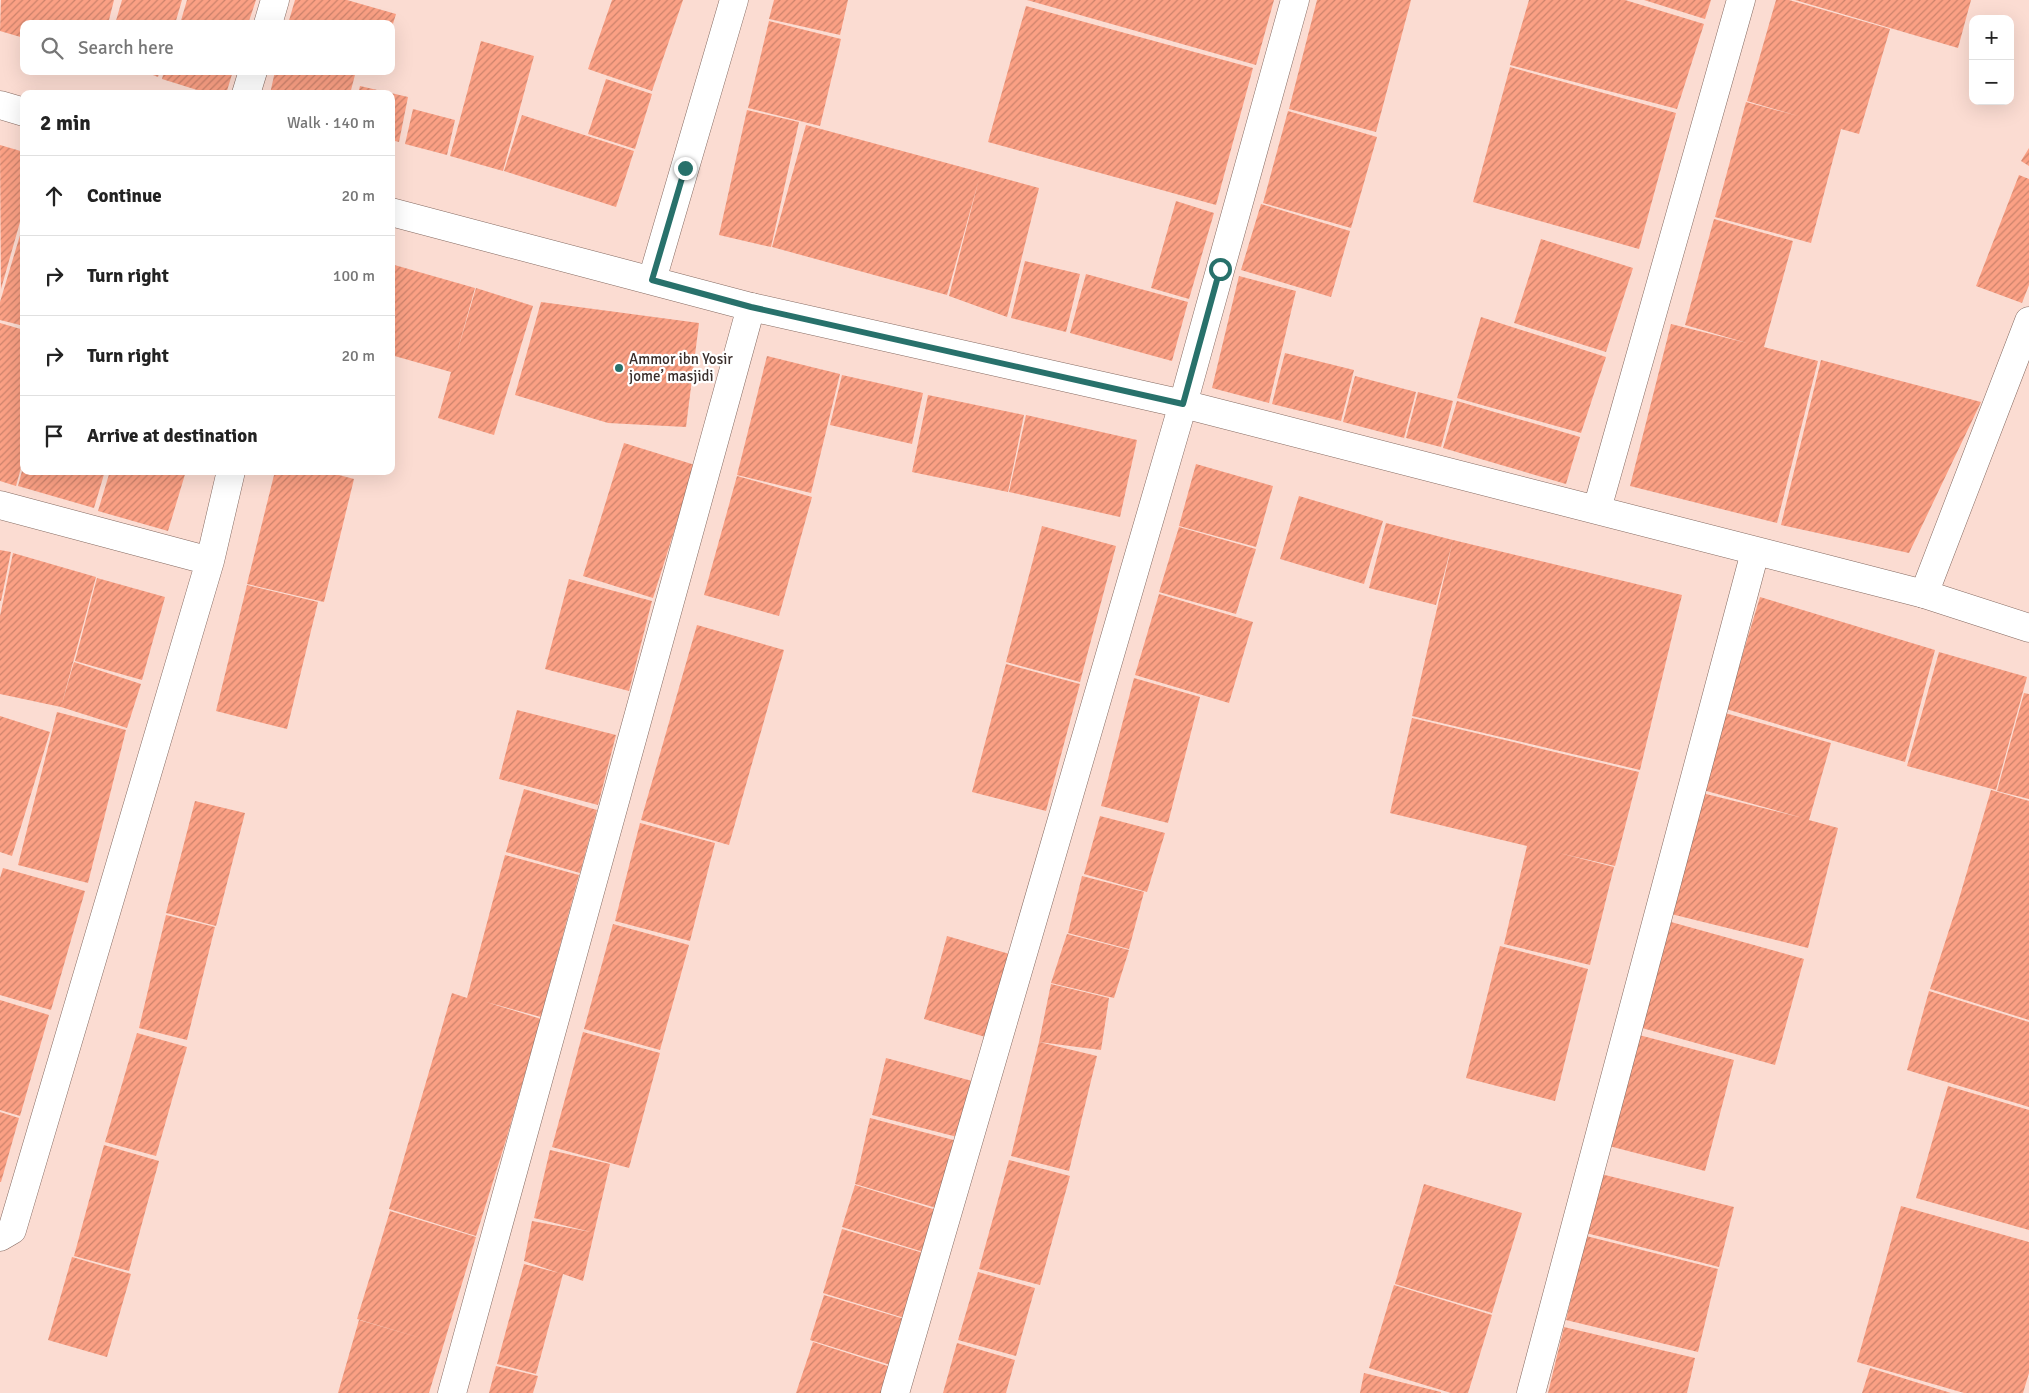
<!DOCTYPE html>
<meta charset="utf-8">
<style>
body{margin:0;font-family:Signika,sans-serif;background:#f6f6f6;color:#222}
.controls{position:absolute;right:15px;top:15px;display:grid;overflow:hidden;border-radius:10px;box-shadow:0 5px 20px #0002}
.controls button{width:45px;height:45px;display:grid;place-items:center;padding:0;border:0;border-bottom:1px solid #e0e0e0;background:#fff;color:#222;font:25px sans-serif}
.stop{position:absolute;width:15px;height:15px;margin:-11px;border:4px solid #28716b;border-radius:50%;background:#fff}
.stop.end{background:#28716b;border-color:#fff;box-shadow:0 1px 5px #0008}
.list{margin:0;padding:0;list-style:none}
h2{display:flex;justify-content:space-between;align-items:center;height:65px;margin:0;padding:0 20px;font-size:21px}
h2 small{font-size:16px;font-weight:400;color:#767676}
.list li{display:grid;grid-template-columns:32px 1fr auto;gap:15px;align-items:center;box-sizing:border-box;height:80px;padding:0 20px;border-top:1px solid #e0e0e0}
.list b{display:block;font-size:19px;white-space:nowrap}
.list em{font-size:16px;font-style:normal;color:#767676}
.icon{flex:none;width:28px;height:28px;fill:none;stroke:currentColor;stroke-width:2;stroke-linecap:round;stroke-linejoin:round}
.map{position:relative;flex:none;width:2029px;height:1393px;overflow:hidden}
.search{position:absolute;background:#fff;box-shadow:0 5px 20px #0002;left:20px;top:20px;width:375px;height:55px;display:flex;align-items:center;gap:12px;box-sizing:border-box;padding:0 18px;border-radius:10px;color:#767676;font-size:19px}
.panel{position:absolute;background:#fff;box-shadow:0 5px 20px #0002;left:20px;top:90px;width:375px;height:385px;border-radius:10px}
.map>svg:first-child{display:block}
.building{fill:url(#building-hatch)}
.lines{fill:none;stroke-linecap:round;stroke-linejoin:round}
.minor-casing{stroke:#846960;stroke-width:29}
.tertiary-casing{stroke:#846960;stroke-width:29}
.minor{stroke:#fff;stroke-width:28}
.tertiary{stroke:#fff;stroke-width:28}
.route{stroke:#28716b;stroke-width:6}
.poi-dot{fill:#28716b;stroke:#fff;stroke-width:2}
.labels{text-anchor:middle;stroke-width:4.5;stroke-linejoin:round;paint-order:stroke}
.poi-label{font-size:15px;fill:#3a2e2b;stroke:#fff;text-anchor:start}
</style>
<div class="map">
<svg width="2029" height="1393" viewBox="0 0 2029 1393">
<defs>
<pattern id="building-hatch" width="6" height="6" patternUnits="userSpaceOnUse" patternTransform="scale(1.25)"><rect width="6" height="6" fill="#fba084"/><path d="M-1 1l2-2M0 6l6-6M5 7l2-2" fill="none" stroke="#cc836c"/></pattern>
</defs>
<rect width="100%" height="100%" fill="#fbdcd2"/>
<path class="building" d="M 1,0 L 114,0 L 108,24 L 24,24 L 24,38 L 0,31 Z
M 122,0 L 182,0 L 175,24 L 115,24 Z
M 187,0 L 256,0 L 248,24 L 180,24 Z
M 295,0 L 347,0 L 396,14 L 392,27 L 391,24 L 288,24 Z
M 612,0 L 683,0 L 652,91 L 588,69 Z
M 774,0 L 848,0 L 840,35 L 769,19 Z
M 1027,0 L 1274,0 L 1256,65 Z
M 1317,0 L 1411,0 L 1376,132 L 1289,109 Z
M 1529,0 L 1625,0 L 1704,24 L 1677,109 L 1510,65 Z
M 1644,0 L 1711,0 L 1705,19 Z
M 1776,0 L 1789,0 L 1890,29 L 1859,134 L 1841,129 L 1811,243 L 1715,217 L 1746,102 L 1798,116 L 1747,101 Z
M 1795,0 L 1971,0 L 1958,48 Z
M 1026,6 L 1253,68 L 1216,205 L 988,142 Z
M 769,21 L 841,39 L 820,126 L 748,108 Z
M 481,41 L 534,56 L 503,171 L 450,156 Z
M 1510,67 L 1676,113 L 1639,249 L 1473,202 Z
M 142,71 L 160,71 L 158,77 Z
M 164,71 L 233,71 L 226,94 L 210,94 L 162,79 Z
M 275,71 L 356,71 L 350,94 L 270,94 Z
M 606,79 L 652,94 L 635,149 L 588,134 Z
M 360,86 L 390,93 L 390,94 L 358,94 Z
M 391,93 L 408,97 L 399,142 L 391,140 Z
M 413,109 L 455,120 L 447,155 L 405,144 Z
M 747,110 L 799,122 L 771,247 L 719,235 Z
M 1288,111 L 1377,137 L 1351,228 L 1263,203 Z
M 522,115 L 634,151 L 616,207 L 504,171 Z
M 806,125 L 1039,188 L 1007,317 L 949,296 L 979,179 L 947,295 L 772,247 Z
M 0,145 L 24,152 L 24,208 L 1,289 Z
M 2029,148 L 2029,166 L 2021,161 Z
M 2019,175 L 2029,179 L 2029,285 L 2022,303 L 1976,286 Z
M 1176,201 L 1214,213 L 1189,299 L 1151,288 Z
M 1261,204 L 1350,231 L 1331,297 L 1241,270 Z
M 1714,219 L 1793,241 L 1764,347 L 1818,361 L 1777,523 L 1630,486 L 1671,324 L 1747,343 L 1685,325 Z
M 24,222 L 24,326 L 0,320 L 0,302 Z
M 1541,239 L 1633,268 L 1606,352 L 1514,323 Z
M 1025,261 L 1080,274 L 1066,332 L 1011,318 Z
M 391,264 L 475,288 L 456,356 L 476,288 L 533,306 L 494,435 L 438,418 L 451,372 L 391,355 Z
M 1086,274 L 1188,302 L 1172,361 L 1070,333 Z
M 1239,276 L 1296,291 L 1269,403 L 1212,388 Z
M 541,302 L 699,323 L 686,427 L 608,423 L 515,395 Z
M 1481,317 L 1606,357 L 1581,433 L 1457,398 Z
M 0,323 L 24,330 L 24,457 L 16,486 L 0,481 Z
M 1285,353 L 1354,370 L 1341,421 L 1272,404 Z
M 767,356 L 840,374 L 811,493 L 737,475 Z
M 1821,360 L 1981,402 L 1909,553 L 1781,525 Z
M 842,375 L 923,393 L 912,444 L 830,425 Z
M 1355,376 L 1416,392 L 1404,438 L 1343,422 Z
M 1418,392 L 1453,401 L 1441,447 L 1406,438 Z
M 928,395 L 1024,415 L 1008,492 L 912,472 Z
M 1457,401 L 1580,437 L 1566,484 L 1443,448 Z
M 1026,415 L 1137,440 L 1120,517 L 1009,492 Z
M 624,443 L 695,465 L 653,598 L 583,576 Z
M 1196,464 L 1273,486 L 1256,547 L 1179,526 Z
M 22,471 L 105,471 L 94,508 L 18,486 Z
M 110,471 L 186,471 L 168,531 L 98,511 Z
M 275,471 L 324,471 L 354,479 L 324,602 L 247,584 Z
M 737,476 L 812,497 L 779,616 L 704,595 Z
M 1299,496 L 1383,521 L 1364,584 L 1280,559 Z
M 1386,523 L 1453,540 L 1436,605 L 1369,588 Z
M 1042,526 L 1116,546 L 1080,682 L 1006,662 Z
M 1179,527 L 1256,549 L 1236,614 L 1159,592 Z
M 1453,540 L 1682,595 L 1640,770 L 1412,716 Z
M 0,550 L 11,552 L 1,601 L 0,601 Z
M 13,553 L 96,577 L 61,707 L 0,694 L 0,616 Z
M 97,578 L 165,597 L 142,680 L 75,661 Z
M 569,579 L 652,601 L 629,691 L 545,669 Z
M 247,585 L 318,602 L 287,729 L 216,711 Z
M 1159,594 L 1253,622 L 1229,703 L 1135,675 Z
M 1760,597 L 1935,650 L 1905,762 L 1726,709 Z
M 697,625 L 784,650 L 729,845 L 641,820 Z
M 1939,652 L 2027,677 L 1996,790 L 1907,766 Z
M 74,662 L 141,684 L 127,728 L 61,707 Z
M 1006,664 L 1080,684 L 1046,811 L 972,792 Z
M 1134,678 L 1200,697 L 1168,823 L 1101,806 Z
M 2024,693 L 2029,694 L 2029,799 L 1997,791 Z
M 517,710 L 616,735 L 598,805 L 499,779 Z
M 57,712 L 126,730 L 88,883 L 18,865 Z
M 1725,713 L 1831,743 L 1809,820 L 1838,828 L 1808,948 L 1671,914 L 1702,793 L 1803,818 L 1703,790 Z
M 0,716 L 50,732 L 12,856 L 0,852 Z
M 1412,718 L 1639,772 L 1615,866 L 1559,853 L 1614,867 L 1590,965 L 1504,944 L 1527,846 L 1390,813 Z
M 524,789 L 597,810 L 580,873 L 506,852 Z
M 1991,790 L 2029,801 L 2029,1020 L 1930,989 L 1959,899 Z
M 195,801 L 245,813 L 216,926 L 166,913 Z
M 1100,816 L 1165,833 L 1147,892 L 1084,874 Z
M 640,823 L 715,843 L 690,941 L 615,921 Z
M 505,855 L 579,875 L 541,1017 L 486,1002 L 541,1019 L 506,1140 L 477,1132 L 506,1140 L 476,1236 L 389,1209 L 452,993 L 467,998 Z
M 3,868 L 85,891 L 51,1010 L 0,995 L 0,878 Z
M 1082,876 L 1144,892 L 1129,949 L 1068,933 Z
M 166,915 L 215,927 L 187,1040 L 139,1028 Z
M 1671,922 L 1804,959 L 1775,1065 L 1642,1028 Z
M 613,924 L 689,945 L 660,1050 L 584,1029 Z
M 1067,934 L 1129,950 L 1114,998 L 1051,983 Z
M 947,936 L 1013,955 L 989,1038 L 924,1019 Z
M 1500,946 L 1588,969 L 1555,1101 L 1466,1078 Z
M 1051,984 L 1109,998 L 1101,1050 L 1039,1042 Z
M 1929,991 L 2029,1022 L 2029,1107 L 1907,1070 Z
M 0,1000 L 49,1015 L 20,1116 L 0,1110 Z
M 583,1032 L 660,1053 L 629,1168 L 552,1147 Z
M 137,1033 L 187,1047 L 156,1156 L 105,1142 Z
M 1639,1035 L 1734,1060 L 1705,1171 L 1609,1146 Z
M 1039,1042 L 1097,1056 L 1069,1171 L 1011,1156 Z
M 886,1058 L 976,1082 L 961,1138 L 872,1115 Z
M 1948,1086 L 2029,1110 L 2029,1230 L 1916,1198 Z
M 0,1112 L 19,1118 L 1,1182 L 0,1182 Z
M 870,1118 L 961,1142 L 943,1210 L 855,1184 Z
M 104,1145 L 159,1161 L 129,1271 L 74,1256 Z
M 550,1150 L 610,1164 L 583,1281 L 563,1274 L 536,1374 L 497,1364 L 524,1264 L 559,1273 L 524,1261 L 532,1221 L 591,1232 L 534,1218 Z
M 1009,1160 L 1070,1176 L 1040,1285 L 979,1269 Z
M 1601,1174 L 1734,1207 L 1719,1267 L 1586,1233 Z
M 1424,1184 L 1522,1213 L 1492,1313 L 1395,1284 Z
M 855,1185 L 943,1212 L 930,1254 L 842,1227 Z
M 1901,1206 L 2029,1242 L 2029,1373 L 2023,1393 L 1964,1393 L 1857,1362 Z
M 390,1211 L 476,1237 L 429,1393 L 338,1393 L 359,1320 L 424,1339 L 357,1319 Z
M 842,1229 L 930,1255 L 911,1320 L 823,1293 Z
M 1586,1236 L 1718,1269 L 1698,1352 L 1566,1320 Z
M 72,1257 L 131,1274 L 107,1357 L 48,1340 Z
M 978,1272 L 1035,1288 L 1016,1356 L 958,1340 Z
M 1394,1285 L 1492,1315 L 1468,1393 L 1451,1393 L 1369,1368 Z
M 824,1295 L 911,1321 L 897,1367 L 810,1340 Z
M 1564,1327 L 1695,1358 L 1687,1393 L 1548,1393 Z
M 813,1342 L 897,1369 L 889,1393 L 796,1393 Z
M 957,1343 L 1015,1360 L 1006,1393 L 943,1393 Z
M 496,1366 L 538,1376 L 533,1393 L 489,1393 Z
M 1870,1368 L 1951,1393 L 1862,1393 Z
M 1364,1373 L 1441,1392 L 1441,1393 L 1360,1393 Z"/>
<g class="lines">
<g class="minor-casing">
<path id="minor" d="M 268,24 L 275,0
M 246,94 L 253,71
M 652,280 L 734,0
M 0,505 L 210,561
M 1597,509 L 1741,0
M 1924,594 L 2029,321
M 0,1237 L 12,1230 L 210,561 L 231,471
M 452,1393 L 751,307
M 895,1393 L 1183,404 L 1295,0
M 1531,1393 L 1755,552"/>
</g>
<g class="tertiary-casing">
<path id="tertiary" d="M 0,105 L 24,112
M 391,212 L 751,307 L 1183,404 L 1924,594 L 2029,628"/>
</g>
<use href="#minor" class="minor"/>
<use href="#tertiary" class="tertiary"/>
</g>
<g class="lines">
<path class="route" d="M 685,168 L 652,280 L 751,307 L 1183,404 L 1220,269"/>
</g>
<circle class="poi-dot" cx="619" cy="368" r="5"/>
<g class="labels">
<g class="poi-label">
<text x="629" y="364">Ammor ibn Yosir<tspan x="629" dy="17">jome’ masjidi</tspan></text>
</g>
</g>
</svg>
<div class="controls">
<button>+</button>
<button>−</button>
</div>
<div class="stop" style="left:1220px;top:269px"></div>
<div class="stop end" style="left:685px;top:168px"></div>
<div class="search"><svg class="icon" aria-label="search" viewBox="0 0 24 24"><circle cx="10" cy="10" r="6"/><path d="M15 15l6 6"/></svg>Search here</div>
<section class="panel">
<h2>2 min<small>Walk · 140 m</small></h2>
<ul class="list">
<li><svg class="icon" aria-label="ahead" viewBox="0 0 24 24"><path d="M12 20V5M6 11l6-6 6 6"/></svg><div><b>Continue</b></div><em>20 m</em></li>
<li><svg class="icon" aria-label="right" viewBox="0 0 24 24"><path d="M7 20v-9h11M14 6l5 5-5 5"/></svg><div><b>Turn right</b></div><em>100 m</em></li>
<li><svg class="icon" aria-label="right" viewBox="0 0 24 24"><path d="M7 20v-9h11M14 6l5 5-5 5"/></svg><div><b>Turn right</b></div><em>20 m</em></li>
<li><svg class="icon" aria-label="arrive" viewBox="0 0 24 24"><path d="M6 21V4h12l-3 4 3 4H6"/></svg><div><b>Arrive at destination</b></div></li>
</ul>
</section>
</div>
